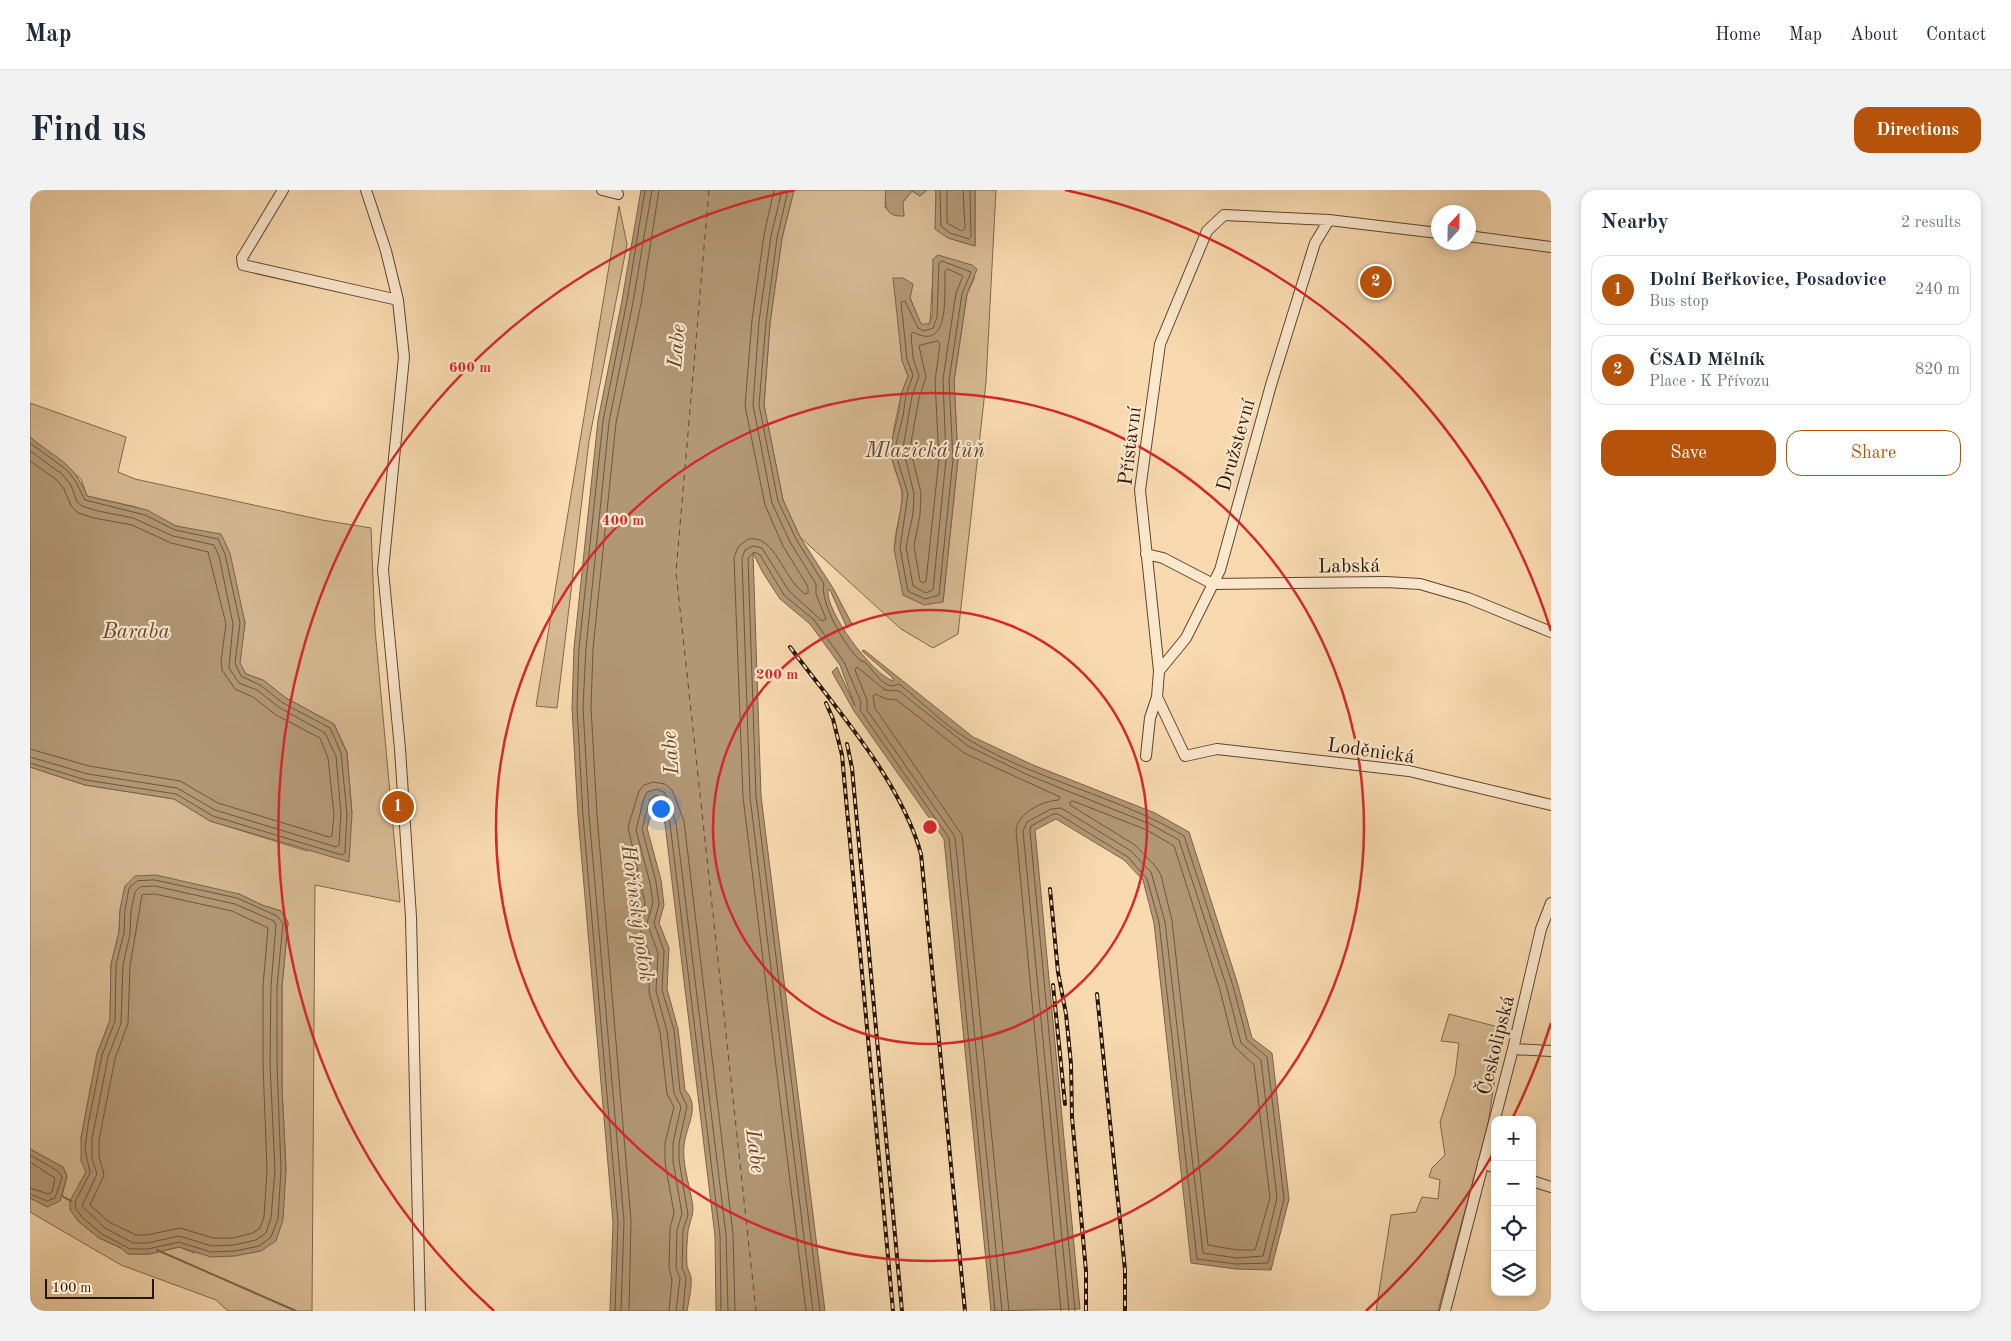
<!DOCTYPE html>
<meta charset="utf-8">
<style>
body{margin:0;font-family:"Old Standard TT",serif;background:#f2f2f3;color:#1f2937}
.controls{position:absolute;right:15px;bottom:15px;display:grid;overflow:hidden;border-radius:10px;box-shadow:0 2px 8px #0003}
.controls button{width:45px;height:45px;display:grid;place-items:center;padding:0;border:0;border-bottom:1px solid #e0e1e3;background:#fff;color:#1f2937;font:25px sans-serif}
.compass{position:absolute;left:1401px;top:15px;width:45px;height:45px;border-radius:50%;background:#fff;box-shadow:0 2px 8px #0003;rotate:22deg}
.scale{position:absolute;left:15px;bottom:12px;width:109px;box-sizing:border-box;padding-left:5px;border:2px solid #291503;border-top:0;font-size:14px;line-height:18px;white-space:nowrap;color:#291503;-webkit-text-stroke:4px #fbe7cc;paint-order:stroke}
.you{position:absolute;left:630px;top:618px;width:18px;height:18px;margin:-12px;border:4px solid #fff;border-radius:50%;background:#1a73e8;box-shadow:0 0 0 8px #1a73e833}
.badge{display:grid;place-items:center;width:32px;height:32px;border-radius:50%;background:#b45309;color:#fff;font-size:16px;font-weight:700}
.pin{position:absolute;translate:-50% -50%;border:2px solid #fff;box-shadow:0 1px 5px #0006}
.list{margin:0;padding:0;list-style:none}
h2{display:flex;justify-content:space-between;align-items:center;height:65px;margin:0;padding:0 20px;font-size:21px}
h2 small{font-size:16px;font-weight:400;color:#747a83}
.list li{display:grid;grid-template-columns:32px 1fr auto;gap:15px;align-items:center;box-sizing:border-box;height:70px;margin:0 10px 10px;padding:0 10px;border:1px solid #e0e1e3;border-radius:15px}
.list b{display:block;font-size:19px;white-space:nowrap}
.list p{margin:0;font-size:16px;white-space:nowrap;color:#747a83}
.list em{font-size:16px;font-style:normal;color:#747a83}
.actions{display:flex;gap:10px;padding:15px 20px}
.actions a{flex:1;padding:11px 0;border:1px solid #b45309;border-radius:15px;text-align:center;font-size:18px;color:#b45309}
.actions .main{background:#b45309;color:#fff}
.icon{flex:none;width:28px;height:28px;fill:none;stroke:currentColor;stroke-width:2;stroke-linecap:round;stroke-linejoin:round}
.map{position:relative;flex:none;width:1521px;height:1121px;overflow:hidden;border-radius:15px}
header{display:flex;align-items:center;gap:30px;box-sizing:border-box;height:70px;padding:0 25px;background:#fff;border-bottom:1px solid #e0e1e3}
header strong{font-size:24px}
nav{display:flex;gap:28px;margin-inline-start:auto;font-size:18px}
.intro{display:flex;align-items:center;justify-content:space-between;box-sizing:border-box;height:120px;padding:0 30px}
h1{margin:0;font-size:35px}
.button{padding:12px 22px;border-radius:15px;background:#b45309;color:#fff;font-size:18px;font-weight:700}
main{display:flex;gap:30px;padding:0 30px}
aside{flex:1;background:#fff;border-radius:15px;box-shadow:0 2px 8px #0003}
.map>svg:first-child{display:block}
.green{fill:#d6b993;stroke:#80674b;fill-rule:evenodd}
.water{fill:#b29775;stroke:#7b6347}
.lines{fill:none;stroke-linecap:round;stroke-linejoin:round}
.shore{stroke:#6e563c;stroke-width:1}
.stream{stroke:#7b6347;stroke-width:2}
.ferry{stroke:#604931;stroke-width:1;stroke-dasharray:6 5;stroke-linecap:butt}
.minor-casing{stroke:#5d462e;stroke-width:12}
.minor{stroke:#fbe7cc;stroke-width:10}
.rail-casing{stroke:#291503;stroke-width:4}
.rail{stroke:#fbe7cc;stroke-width:2;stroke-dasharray:5.5;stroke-linecap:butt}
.ring{fill:none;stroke:#d62828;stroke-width:2.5}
.labels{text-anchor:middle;stroke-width:4.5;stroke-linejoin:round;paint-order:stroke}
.street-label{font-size:20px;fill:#291503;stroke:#fbe7cc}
.water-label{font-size:21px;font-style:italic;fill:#604931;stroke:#fbe7cc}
.centre{fill:#d62828;stroke:#fbe7cc;stroke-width:2.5}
.ring-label{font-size:15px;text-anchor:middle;font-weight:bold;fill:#d62828;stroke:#fbe7cc;stroke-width:4.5;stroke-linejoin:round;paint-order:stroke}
</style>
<header>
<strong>Map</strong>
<nav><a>Home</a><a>Map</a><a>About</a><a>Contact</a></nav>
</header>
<div class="intro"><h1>Find us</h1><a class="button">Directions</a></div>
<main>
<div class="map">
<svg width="1521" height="1121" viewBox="0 0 1521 1121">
<rect width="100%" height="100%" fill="#f9dab0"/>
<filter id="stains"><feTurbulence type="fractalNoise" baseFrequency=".004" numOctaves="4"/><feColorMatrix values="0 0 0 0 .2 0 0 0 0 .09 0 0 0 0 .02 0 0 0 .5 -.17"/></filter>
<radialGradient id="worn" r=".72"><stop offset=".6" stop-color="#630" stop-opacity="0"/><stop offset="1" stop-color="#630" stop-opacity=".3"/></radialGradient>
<path class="green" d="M 764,0 L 856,0 L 855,18 L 873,12 L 882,1 L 890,6 L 897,0 L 906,0 L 906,39 L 918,48 L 945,56 L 945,0 L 966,0 L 956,192 L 928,444 L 903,458 L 871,439 L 770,347 L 753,310 L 734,215 L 740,133 L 752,48 ZM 904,68 L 945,87 L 937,104 L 924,191 L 928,269 L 913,412 L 867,367 C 860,347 873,326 872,306 C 872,294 864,281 862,268 C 859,250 871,204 878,186 C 865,153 871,140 880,108 L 891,134 L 894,136 L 900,133 Z
M 589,16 L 597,54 L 559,251 L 527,518 L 506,516 Z
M 0,213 L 96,247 L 88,282 L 105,289 L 292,330 L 341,338 L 345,439 L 370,712 L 285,695 L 282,1121 L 198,1121 L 186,1110 L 91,1075 L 0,1022 L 0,1008 L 4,1010 L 32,1006 L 37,986 L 33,977 L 0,959 L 0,577 L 55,595 L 144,609 L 180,631 L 277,661 L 322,624 L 317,562 L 304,534 L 256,508 L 233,490 L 216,484 L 209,473 L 215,433 L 207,402 L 162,340 L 146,336 L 106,317 L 57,306 L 51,289 L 0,247 ZM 95,696 L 209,704 L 232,715 L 251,721 L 258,732 L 252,797 L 252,898 L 256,980 L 253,1004 L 164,1063 L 149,1057 L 119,1064 L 98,1064 L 91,1058 L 69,1048 L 48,1031 L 49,995 L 56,982 L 51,948 L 67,864 L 80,830 L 81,774 L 89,742 L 90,720 Z
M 1419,824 L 1472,838 L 1458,935 L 1408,1121 L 1346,1121 L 1361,1025 L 1386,1022 L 1392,1007 L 1408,1009 L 1410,990 L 1399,987 L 1402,978 L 1415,965 L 1410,932 L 1425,885 L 1429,853 L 1411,851 Z"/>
<path class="water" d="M 611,0 L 764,0 L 752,48 L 740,133 L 734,215 L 753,310 L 770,347 L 803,398 L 822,434 L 817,438 L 800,400 L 798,400 C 795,421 842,484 863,491 L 863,488 L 832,461 L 834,460 L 943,547 L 1003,575 L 1125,623 L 1159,642 L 1208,795 L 1222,848 L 1242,863 L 1259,1009 L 1241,1080 L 1206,1079 L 1161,1073 L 1124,733 L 1113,690 L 1094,670 L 1026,629 L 1005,640 L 1050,1119 L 961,1121 L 914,649 L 824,521 L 802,482 L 807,477 L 825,516 L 810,475 L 780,434 L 750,409 L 733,383 L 723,363 L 731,606 L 795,1121 L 686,1121 L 685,1046 L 635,634 L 626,608 L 617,638 L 631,690 L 634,715 L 629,733 L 639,758 L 637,799 L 648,839 L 655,900 C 671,917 656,936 654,955 C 652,973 659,993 662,1011 C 665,1023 660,1030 658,1041 C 657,1052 656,1065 657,1076 C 658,1080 660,1083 661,1087 C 662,1097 659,1110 657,1121 L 580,1121 L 583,1032 L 548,626 L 542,518 L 544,458 L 568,230 L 592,110 Z
M 856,0 L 897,0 L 890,6 L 882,1 L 873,12 L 874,26 C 855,27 854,16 856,0 Z
M 906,0 L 945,0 L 945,56 L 918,48 L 905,39 Z
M 908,65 L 942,75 L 947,79 L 937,104 L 924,191 L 928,269 L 913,412 L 894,415 L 873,405 L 864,359 L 873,304 L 862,269 L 861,255 L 868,225 L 871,204 L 878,186 L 872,171 L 863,88 L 873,88 L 883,94 L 880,108 L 891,134 L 899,134 L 902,126 L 903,69 Z
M 0,247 C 26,269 44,272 57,306 L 117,320 L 146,336 L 191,344 L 200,363 L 215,433 L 210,473 L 216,484 L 233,490 L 256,508 L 304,534 L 317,563 L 322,624 L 319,672 L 180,631 L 144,609 L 55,595 L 0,577 Z
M 126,685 L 209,704 L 232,715 L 251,721 L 258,732 L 252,797 L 252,898 L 256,980 L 253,1030 L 246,1051 L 231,1061 L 205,1066 L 181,1067 L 149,1057 L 119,1064 L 98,1064 L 91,1058 L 69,1048 L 48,1031 L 40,1020 L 40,1011 L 56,982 L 51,971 L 51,948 L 67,864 L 80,830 L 81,774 L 89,742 L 90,720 L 95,696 L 105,686 Z
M 0,959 L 33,977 L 37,986 L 30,1011 L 17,1017 L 0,1008 Z"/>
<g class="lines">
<path class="shore" d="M 744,0 L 734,45 L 722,130 L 715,216 L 735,315 L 753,356 L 778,397 L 778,403 L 775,404 C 753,389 745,344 718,349 L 708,357 L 704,368 L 713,607 L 776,1121
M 752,0 L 741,46 L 729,131 L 723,215 L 742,313 L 760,352 L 786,394 L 786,404 L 796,429 L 792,431 L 759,401 L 732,358 L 723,356 L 715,360 L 712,368 L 720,607 L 783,1121
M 758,0 L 747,48 L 736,132 L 729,215 L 748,311 L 766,349 L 794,394 C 789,411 816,459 830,470 C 831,472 835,471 836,473 C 843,480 849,491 858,495 C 862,497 866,495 869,494 C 892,512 916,537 941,551 C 1008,591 1088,606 1154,646 L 1203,796 L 1217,850 L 1237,867 L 1254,1009 L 1238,1073 L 1206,1074 L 1167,1069 L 1129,732 L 1117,689 L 1098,667 L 1028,624 L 1023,624 L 1001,636 L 1000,641 L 1045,1121
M 910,0 L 911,36 L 920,43 L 939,49 L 941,47 L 940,0
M 917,0 L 917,33 L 932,41 L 935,38 L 933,0
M 912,71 L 941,82 L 932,104 L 919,190 L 923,269 L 909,405 L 895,409 L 878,401 L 870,358 L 878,304 L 867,268 L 866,254 L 873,226 L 876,205 L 883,185 L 877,169 L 871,112 L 875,111 L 888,138 L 894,141 L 903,138 L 907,127 L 909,73 Z
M 918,79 L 933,86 L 926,103 L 913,189 L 916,269 L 903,400 L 896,403 L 883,396 L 876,357 L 883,324 L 884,304 L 873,258 L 882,206 L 889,186 L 883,168 L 881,144 L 883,142 C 921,163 914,102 915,82 Z
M 908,151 L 910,154 L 905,191 L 909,269 L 896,391 L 893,393 L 890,391 L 884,356 L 890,325 L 891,303 L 880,258 L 889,208 L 896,187 L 889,156 Z
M 0,253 L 37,280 L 46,292 L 55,310 L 115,325 L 145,340 L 188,349 L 195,364 L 210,433 L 205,473 L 211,486 L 230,495 L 253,513 L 300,538 L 311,563 L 317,624 L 315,663 L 312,665 L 183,626 L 146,604 L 56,590 L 0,573
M 0,261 L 32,284 L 41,295 L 47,312 L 52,316 L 68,321 L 103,328 L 143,346 L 184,355 L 189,366 L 203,434 L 199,478 L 209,493 L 227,500 L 250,518 L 295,543 L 306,566 L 311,624 L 309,655 L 306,657 L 185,620 L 147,598 L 58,584 L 0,567
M 0,271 L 27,290 L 34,299 L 41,316 L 48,323 L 64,328 L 102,335 L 141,353 L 178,362 L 196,434 L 191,471 L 192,480 L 205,499 L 223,507 L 246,525 L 290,548 L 298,568 L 304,624 L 302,646 L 299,647 L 188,613 L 150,591 L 59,576 L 0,559
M 1043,611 L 1117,640 L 1144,656 L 1190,800 L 1204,856 L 1224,875 L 1240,1008 L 1225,1060 L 1207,1060 L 1178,1055 L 1142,731 L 1131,685 L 1126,677 L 1105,655 L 1040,615 L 1040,612 Z
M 125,690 L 207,708 L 247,726 L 253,733 L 247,797 L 247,874 L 251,980 L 248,1029 L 241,1047 L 229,1056 L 205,1061 L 181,1062 L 149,1052 L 118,1059 L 100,1059 L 72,1044 L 52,1027 L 46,1019 L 45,1012 L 60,983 L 55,959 L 58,935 L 72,865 L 85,831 L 86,775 L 94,743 L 95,720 L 99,698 L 107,691 Z
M 125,696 L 205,714 L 244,731 L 246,735 L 241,796 L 240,874 L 245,980 L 241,1028 L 236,1043 L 226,1050 L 204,1055 L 182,1056 L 149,1046 L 118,1053 L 103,1053 L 75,1038 L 52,1016 L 67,984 L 62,968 L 62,949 L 78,867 L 91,833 L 93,775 L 100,744 L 101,721 L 105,702 L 110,697 Z
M 125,704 L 202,721 L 238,738 L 233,796 L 233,874 L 237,980 L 234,1027 L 230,1038 L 223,1043 L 203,1048 L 183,1048 L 150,1038 L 117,1045 L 106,1045 L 79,1032 L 60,1015 L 74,985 L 69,966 L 69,950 L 85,869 L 98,833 L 100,776 L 112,705 Z
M 0,965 L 28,981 L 32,987 L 25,1008 L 17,1011 L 0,1004
M 0,972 L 25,988 L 22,1002 L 18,1004 L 0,998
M 585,1121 L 588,1032 L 553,626 L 547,517 L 549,458 L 573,231 L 597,111 L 615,0
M 591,1121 L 594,1031 L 559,625 L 553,517 L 556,458 L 579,232 L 603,112 L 622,0
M 599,1121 L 601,1031 L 567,625 L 561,517 L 563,459 L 586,233 L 611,114 L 629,0
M 639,1121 L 642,1090 L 639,1078 L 640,1039 L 644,1023 L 635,972 L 635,953 L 644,917 L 637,904 L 630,842 L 619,802 L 620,765 L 612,746 L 610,733 L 615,713 L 598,637 L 609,601 L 614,595 L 623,592 L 635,594 L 642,600 L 654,631 L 703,1044 L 705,1121
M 646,1121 L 650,1088 L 646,1078 L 647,1040 L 652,1024 L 643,971 L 643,953 L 651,917 L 644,903 L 637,841 L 626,801 L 628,763 L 617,733 L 623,713 L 620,693 L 606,640 L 614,608 L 617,602 L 627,599 L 635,603 L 646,633 L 696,1045 L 698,1121
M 653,1121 L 656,1087 L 652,1078 L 653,1040 L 658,1025 L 649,970 L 649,953 L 657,916 L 650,901 L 644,840 L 632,800 L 634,761 L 624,733 L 629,714 L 626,692 L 612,639 L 620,609 L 626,605 L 631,608 L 640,634 L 690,1046 L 691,1121
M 790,1121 L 726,606 L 718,368 L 724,362 L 730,365 L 754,405 L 784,430 L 814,472 L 831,512 L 830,520 L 919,648 L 965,1121
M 972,1121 L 925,647 L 837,520 L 837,510 L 825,480 L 827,477 L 855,500 L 869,501 L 938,556 L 998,585 L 1120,634 L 1149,650 L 1197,798 L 1211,853 L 1231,870 L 1247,1008 L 1233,1066 L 1207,1068 L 1173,1063 L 1135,732 L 1121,682 L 1101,661 L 1031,618 L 1021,619 L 997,632 L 993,641 L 1039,1121
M 979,1121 L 932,645 L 845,518 L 843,506 L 845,504 L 856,509 L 867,510 L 934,563 L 1030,607 L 1029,610 C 1012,611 987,623 986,641 L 1031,1121"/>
<path class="stream" d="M 32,1006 L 41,1011
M 127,1060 L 266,1121"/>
<path class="ferry" d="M 679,0 L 646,382 L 726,1121"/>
<g class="minor-casing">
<path id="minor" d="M 253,0 L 212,68 L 213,75 L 368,110
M 336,0 L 356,61 L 368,110 L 374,167 L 353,380 L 370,559 L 381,727 L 390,1121
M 572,0 L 588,4
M 1408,43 L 1299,30 L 1194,25 L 1177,41 L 1130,154 L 1110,300 L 1129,481 L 1127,507 L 1155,566 L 1187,559 L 1379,581 L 1521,615
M 1438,46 L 1521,57
M 1116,364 L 1133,368 L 1183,394 L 1356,392 L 1390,394 L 1438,408 L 1521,442
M 1129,481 L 1156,448 L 1190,380 L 1241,195 L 1285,53 L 1299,30
M 1116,566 L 1120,528 L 1127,507
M 1483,859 L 1521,861
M 1453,973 L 1465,978
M 1502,991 L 1521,997
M 1415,1121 L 1483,859 L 1511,739 L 1521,713"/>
</g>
<use href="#minor" class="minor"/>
<g class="rail-casing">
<path id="rail" d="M 760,457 C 806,519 870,589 891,664 L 935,1121
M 796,513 L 803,529 L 812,565 L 863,1121
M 817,554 L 822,578 L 872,1121
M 1020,699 L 1028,782 L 1036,824 L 1041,874 L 1042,927 L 1056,1081 L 1056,1121
M 1023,795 L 1035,914
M 1067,804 L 1095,1080 L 1095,1121"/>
</g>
<use href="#rail" class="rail"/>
</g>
<g class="ring">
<circle cx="900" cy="637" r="217"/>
<circle cx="900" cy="637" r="434"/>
<path d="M1521 833A651 651 0 0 1 1483 927M1464 962A651 651 0 0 1 1336 1121M464 1121A651 651 0 0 1 765 0M1035 0A651 651 0 0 1 1521 441"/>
</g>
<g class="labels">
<g class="street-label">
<text transform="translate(1205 255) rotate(-74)" y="7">Družstevní</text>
<text transform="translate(1099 256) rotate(-83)" y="7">Přístavní</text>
<text transform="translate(1319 375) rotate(-1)" y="7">Labská</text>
<text transform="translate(1341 560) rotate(8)" y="7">Loděnická</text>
<text transform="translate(1465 855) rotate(-76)" y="7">Českolipská</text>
</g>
<g class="water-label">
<text transform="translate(646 156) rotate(-85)" y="7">Labe</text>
<text x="895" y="267">Mlazická tůň</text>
<text x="106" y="448">Baraba</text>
<text transform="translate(640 563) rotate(-94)" y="7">Labe</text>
<text transform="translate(608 723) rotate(82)" y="7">Hořínský potok</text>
<text transform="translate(726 961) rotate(83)" y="7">Labe</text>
</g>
</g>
<circle cx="900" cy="637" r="8" class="centre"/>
<g class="ring-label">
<text x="440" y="182">600 m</text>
<text x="593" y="335">400 m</text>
<text x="747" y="489">200 m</text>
</g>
<rect width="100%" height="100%" filter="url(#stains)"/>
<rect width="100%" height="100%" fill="url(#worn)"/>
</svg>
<div class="controls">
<button>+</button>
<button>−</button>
<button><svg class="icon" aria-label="locate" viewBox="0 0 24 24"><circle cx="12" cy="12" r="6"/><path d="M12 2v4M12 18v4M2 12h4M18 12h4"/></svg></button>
<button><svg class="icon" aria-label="layers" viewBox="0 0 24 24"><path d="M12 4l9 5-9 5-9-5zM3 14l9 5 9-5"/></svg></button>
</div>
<svg class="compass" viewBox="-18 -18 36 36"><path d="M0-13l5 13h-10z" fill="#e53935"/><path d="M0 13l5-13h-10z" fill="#747a83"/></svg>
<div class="scale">100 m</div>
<div class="you"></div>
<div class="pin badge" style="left:368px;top:617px">1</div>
<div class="pin badge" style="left:1346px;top:92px">2</div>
</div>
<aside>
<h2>Nearby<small>2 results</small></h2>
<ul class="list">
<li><span class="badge">1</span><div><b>Dolní Beřkovice, Posadovice</b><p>Bus stop</p></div><em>240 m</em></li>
<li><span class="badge">2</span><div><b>ČSAD Mělník</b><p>Place · K Přívozu</p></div><em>820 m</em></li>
</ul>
<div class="actions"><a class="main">Save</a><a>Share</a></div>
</aside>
</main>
